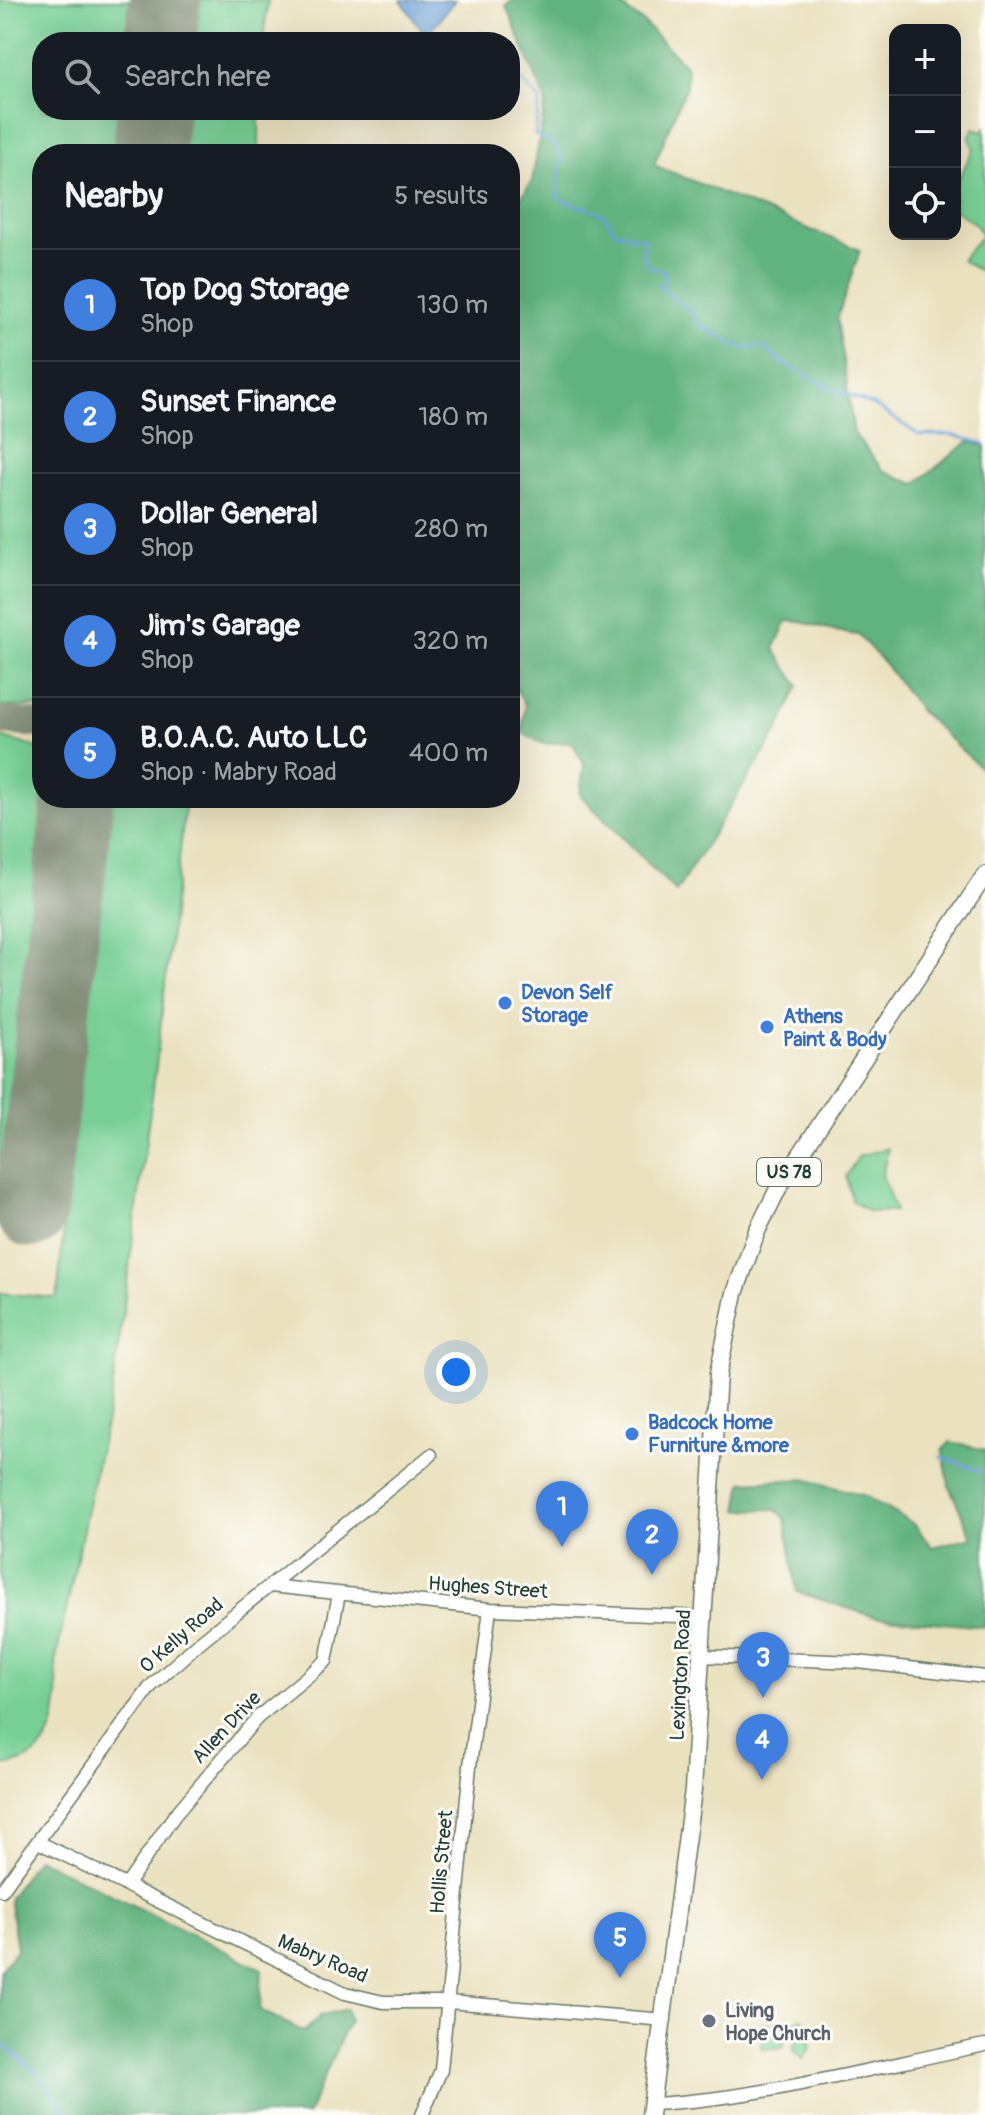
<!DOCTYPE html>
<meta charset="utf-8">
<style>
body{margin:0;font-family:Pangolin,sans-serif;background:#242831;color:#f1f3f6}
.controls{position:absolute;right:24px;top:24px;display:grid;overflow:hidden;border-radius:16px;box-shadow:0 8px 32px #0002}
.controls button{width:72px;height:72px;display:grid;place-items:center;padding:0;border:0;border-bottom:2px solid #363941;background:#171b24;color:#f1f3f6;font:40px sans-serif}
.you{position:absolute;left:456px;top:1372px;width:28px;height:28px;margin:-20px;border:6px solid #fff;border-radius:50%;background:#1a73e8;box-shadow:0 0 0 12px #1a73e833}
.badge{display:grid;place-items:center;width:52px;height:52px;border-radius:50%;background:#1f6fb2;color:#fff;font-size:26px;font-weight:700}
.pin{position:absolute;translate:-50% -66px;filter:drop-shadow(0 2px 4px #0008)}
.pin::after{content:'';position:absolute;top:42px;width:28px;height:24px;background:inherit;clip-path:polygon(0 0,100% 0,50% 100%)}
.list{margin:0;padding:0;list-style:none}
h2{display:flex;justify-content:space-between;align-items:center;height:104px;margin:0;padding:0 32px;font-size:34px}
h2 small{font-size:26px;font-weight:400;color:#9ea1a6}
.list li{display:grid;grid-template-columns:52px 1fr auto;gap:24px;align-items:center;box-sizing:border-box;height:112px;padding:0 32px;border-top:2px solid #363941}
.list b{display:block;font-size:30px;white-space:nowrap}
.list p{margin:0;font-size:26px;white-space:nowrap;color:#9ea1a6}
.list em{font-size:26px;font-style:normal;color:#9ea1a6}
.icon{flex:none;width:44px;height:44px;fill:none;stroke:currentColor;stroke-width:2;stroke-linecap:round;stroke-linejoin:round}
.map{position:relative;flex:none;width:985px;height:2115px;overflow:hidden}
.search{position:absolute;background:#171b24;box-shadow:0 8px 32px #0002;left:32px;top:32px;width:488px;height:88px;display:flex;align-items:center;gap:20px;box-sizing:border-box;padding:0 28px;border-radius:32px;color:#9ea1a6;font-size:30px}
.panel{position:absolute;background:#171b24;box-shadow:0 8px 32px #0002;left:32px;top:144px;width:488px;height:664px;border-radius:32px}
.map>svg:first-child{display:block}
.green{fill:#77cf95;stroke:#4b8664;stroke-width:2}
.forest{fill:#61b27e;stroke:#407859;stroke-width:2}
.water{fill:#699ed5;stroke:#446e84;stroke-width:2}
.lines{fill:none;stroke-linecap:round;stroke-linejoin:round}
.stream{stroke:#699ed5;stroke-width:3}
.taxiway{stroke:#848f7a;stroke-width:28}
.runway{stroke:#848f7a;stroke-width:72}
.minor-casing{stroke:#667665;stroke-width:15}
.highway-casing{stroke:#667665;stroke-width:19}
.minor{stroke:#fff;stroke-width:12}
.highway{stroke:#fff;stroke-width:16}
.shop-dot{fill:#3f7fe0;stroke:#fdfcf7;stroke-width:3}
.worship-dot{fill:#6b7280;stroke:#fdfcf7;stroke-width:3}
.labels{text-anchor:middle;stroke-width:6;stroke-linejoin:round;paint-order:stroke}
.shield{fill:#fdfcf7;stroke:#62766e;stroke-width:2}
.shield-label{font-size:18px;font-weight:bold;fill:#1f3d34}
.shop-label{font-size:20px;font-weight:bold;fill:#366cbe;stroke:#fdfcf7;text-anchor:start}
.street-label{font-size:20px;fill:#1f3d34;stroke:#fdfcf7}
.worship-label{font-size:20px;font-weight:bold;fill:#5b616d;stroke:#fdfcf7;text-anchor:start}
</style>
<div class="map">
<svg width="985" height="2115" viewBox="0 0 985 2115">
<rect width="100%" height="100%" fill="#fdfcf7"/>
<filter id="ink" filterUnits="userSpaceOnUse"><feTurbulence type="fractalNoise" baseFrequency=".0125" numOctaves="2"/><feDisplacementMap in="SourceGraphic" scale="16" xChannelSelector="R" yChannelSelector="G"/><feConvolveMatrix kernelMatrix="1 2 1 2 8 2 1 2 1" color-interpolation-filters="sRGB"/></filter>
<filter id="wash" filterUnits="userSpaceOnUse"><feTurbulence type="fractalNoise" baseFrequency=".006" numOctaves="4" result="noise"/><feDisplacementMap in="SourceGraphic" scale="32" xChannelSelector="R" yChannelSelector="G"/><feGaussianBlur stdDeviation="1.8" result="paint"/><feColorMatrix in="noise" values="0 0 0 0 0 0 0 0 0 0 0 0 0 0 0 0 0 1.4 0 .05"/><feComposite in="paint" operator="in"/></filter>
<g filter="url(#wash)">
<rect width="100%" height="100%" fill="#eae1bf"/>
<path class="green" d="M 0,0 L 142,0 L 137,42 L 42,42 L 42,110 L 130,110 L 125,154 L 42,154 L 42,706 L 0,707 Z
M 191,0 L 268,0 L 263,42 L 187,42 Z
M 179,110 L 259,110 L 259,154 L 174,154 Z
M 974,128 L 983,131 L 985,128 L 985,274 L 961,260 L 982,235 L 974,223 L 955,210 L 955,186 L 974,148 L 969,137 Z
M 0,737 L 42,749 L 42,798 L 52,798 L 9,1180 L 0,1184 Z
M 103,798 L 186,798 L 156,1066 L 113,1386 L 56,1658 C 59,1705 62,1761 0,1766 L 0,1293 L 57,1298 L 64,1227 L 56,1225 Z
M 888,1148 L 882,1175 L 895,1211 L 869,1212 L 852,1201 L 846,1176 L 859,1156 Z
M 803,2018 L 811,2047 L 803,2059 L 793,2049 L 796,2042 L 794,2021 Z
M 782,2023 L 784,2047 L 762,2049 L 761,2024 Z"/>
<path class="forest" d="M 513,0 L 613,0 L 644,23 L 687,67 L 686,86 L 654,165 L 860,250 L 837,319 L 854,433 L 883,470 L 915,484 L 968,442 L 985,446 L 985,772 L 920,711 L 885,664 L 858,635 C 832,633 813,621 787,621 L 774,649 L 799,686 L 777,732 L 676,892 L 580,795 L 584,764 L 572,742 L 544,744 L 522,733 L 525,705 L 510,678 L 510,214 L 532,181 L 546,101 L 506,6 Z
M 950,1442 L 985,1450 L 985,1627 L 875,1617 L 797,1592 L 785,1518 L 775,1509 L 738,1510 L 743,1482 L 804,1479 L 863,1495 L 914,1524 L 932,1547 L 972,1537 L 949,1486 L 943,1450 Z
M 37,1858 L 262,1969 L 260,2010 L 304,2032 L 320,2016 L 346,2009 L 349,2021 L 307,2115 L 0,2115 L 0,1970 L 17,1949 L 9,1898 Z"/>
<path class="water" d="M 401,0 L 455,0 L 429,33 L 420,28 Z"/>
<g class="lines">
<path class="stream" d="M 481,33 L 508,42
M 510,43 L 520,79 L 540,100 L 535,135 L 555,145 L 561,157 L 557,197 C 582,213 600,201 615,232 L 645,239 C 641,252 642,258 651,268 L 665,271 L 665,280 L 659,287 L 694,314 L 699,325 L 740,347 L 763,347 L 785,364 L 833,389 L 875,406 L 919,435 L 952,435 L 985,444
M 941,1457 L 985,1473
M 0,2042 L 35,2070 L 68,2115"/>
<path class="taxiway" d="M 0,721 L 42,724
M 0,1208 L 31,1212"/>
<path class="runway" d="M 160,42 L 165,0
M 148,154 L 153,110
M 31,1212 L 78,798"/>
</g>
</g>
<g filter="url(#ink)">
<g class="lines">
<g class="minor-casing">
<path id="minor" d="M 270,1586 L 490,1609 L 704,1617
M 701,1656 L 858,1662 L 985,1677
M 38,1842 L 345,1993 L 383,2002 L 449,2002 L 665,2020
M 126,1886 L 174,1816 L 257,1718 L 326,1661 L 339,1594
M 2,1890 L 151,1686 L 200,1642 L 431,1455
M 652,2104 C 764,2098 875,2067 985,2045
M 422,2115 L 441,2070 L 470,1766 L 490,1609"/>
</g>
<g class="highway-casing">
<path id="highway" d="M 650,2115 L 693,1790 L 718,1374 L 735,1293 L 757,1231 L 779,1187 L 985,875"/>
</g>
<use href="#minor" class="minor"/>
<use href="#highway" class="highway"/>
</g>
</g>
<g class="shop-dot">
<circle cx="505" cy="1003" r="8"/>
<circle cx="767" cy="1027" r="8"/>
<circle cx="632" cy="1434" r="8"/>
</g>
<circle class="worship-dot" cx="709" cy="2021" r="8"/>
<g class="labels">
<rect class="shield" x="757" y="1158" width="64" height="28" rx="6"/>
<g class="shield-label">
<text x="789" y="1178">US 78</text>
</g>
<g class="shop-label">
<text x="521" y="999">Devon Self<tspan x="521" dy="23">Storage</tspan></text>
<text x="783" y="1023">Athens<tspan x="783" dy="23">Paint &amp; Body</tspan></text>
<text x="648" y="1429">Badcock Home<tspan x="648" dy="23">Furniture &amp;more</tspan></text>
</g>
<g class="street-label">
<text transform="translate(488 1587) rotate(4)" y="7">Hughes Street</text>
<text transform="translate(181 1635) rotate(-41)" y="7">O Kelly Road</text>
<text transform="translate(680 1675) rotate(-87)" y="7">Lexington Road</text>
<text transform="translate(226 1727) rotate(-47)" y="7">Allen Drive</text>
<text transform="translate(441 1862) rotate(-85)" y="7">Hollis Street</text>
<text transform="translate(323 1958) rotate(23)" y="7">Mabry Road</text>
</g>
<g class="worship-label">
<text x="725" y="2017">Living<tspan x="725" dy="23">Hope Church</tspan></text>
</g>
</g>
</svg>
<div class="controls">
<button>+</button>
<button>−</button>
<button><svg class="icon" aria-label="locate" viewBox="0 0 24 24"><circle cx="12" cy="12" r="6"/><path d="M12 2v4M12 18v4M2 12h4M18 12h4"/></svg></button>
</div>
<div class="you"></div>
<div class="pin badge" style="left:562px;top:1547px;background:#3f7fe0">1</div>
<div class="pin badge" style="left:652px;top:1575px;background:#3f7fe0">2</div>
<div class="pin badge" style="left:763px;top:1698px;background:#3f7fe0">3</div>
<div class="pin badge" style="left:762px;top:1780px;background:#3f7fe0">4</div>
<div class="pin badge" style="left:620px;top:1978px;background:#3f7fe0">5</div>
<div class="search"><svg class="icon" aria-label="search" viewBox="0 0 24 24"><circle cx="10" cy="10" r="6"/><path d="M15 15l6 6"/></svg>Search here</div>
<section class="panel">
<h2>Nearby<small>5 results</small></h2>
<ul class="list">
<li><span class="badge" style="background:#3f7fe0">1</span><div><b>Top Dog Storage</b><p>Shop</p></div><em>130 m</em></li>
<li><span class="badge" style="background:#3f7fe0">2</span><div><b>Sunset Finance</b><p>Shop</p></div><em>180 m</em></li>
<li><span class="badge" style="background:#3f7fe0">3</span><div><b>Dollar General</b><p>Shop</p></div><em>280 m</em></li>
<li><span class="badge" style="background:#3f7fe0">4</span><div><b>Jim's Garage</b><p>Shop</p></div><em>320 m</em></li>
<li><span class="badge" style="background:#3f7fe0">5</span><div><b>B.O.A.C. Auto LLC</b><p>Shop · Mabry Road</p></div><em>400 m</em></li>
</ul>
</section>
</div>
